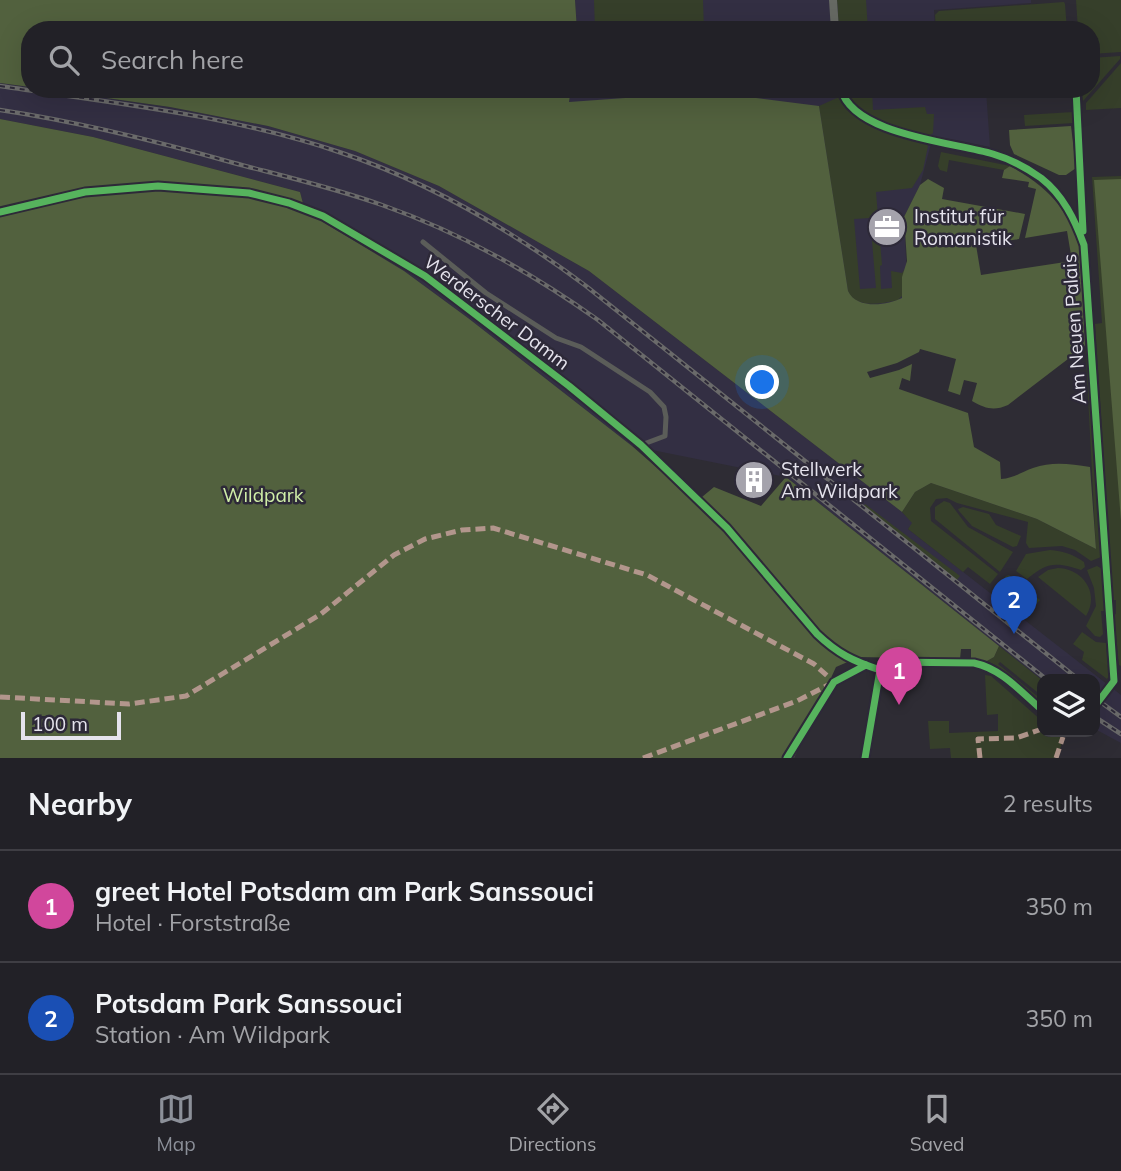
<!DOCTYPE html>
<meta charset="utf-8">
<style>
body{margin:0;font-family:Mulish,sans-serif;background:#2e2e33;color:#f1f3f6}
.controls{position:absolute;right:21px;bottom:21px;display:grid;overflow:hidden;border-radius:14px;box-shadow:0 7px 28px #0002}
.controls button{width:63px;height:63px;display:grid;place-items:center;padding:0;border:0;border-bottom:2px solid #3f3e44;background:#222127;color:#f1f3f6;font:35px sans-serif}
.scale{position:absolute;left:21px;bottom:18px;width:100px;box-sizing:border-box;padding-left:7px;border:4px solid #e5e3ed;border-top:0;font-size:19px;line-height:24px;white-space:nowrap;color:#e5e3ed;-webkit-text-stroke:5px #2d2938;paint-order:stroke}
.you{position:absolute;left:763px;top:383px;width:24px;height:24px;margin:-18px;border:5px solid #fff;border-radius:50%;background:#1a73e8;box-shadow:0 0 0 10px #1a73e833}
.badge{display:grid;place-items:center;width:46px;height:46px;border-radius:50%;background:#8c9099;color:#fff;font-size:23px;font-weight:700}
.pin{position:absolute;translate:-50% -58px;filter:drop-shadow(0 2px 4px #0008)}
.pin::after{content:'';position:absolute;top:37px;width:24px;height:21px;background:inherit;clip-path:polygon(0 0,100% 0,50% 100%)}
.list{margin:0;padding:0;list-style:none}
h2{display:flex;justify-content:space-between;align-items:center;height:91px;margin:0;padding:0 28px;font-size:30px}
h2 small{font-size:23px;font-weight:400;color:#a2a3a7}
.list li{display:grid;grid-template-columns:46px 1fr auto;gap:21px;align-items:center;box-sizing:border-box;height:112px;padding:0 28px;border-top:2px solid #3f3e44}
.list b{display:block;font-size:26px;white-space:nowrap}
.list p{margin:0;font-size:23px;white-space:nowrap;color:#a2a3a7}
.list em{font-size:23px;font-style:normal;color:#a2a3a7}
.icon{flex:none;width:38px;height:38px;fill:none;stroke:currentColor;stroke-width:2;stroke-linecap:round;stroke-linejoin:round}
.map{position:relative;flex:none;width:1121px;height:758px;overflow:hidden}
.search{position:absolute;background:#222127;box-shadow:0 7px 28px #0002;left:21px;right:21px;top:21px;height:77px;display:flex;align-items:center;gap:18px;box-sizing:border-box;padding:0 24px;border-radius:28px;color:#a2a3a7;font-size:26px}
.sheet{height:315px;background:#222127}
nav{display:flex;justify-content:space-around;align-items:center;box-sizing:border-box;height:98px;border-top:2px solid #3f3e44;background:#222127;font-size:19px;color:#a2a3a7}
nav a{display:grid;justify-items:center;gap:4px}
nav .on{color:#8c9099}
.map>svg:first-child{display:block}
.built{fill:#332f43}
.green{fill:#363f2a;fill-rule:evenodd}
.forest{fill:#52613e}
.lines{fill:none;stroke-linecap:round;stroke-linejoin:round}
.secondary-tunnel{stroke:#494750;stroke-width:8;stroke-dasharray:8 4;stroke-linecap:butt}
.street{stroke:#5b5d59;stroke-width:5}
.secondary{stroke:#666963;stroke-width:8}
.rail-casing{stroke:#6a6a6a;stroke-width:4.5}
.rail{stroke:#2d2938;stroke-width:2;stroke-dasharray:5;stroke-linecap:butt}
.quiet{stroke:#b2968c;stroke-width:5;stroke-dasharray:10 5;stroke-linecap:butt}
.cycleway-casing{stroke:#2d2938;stroke-width:11}
.cycleway{stroke:#56b35d;stroke-width:7}
.labels{text-anchor:middle;stroke-width:5;stroke-linejoin:round;paint-order:stroke}
.poi-label{font-size:19px;fill:#e5e3ed;stroke:#2d2938;text-anchor:start}
.street-label{font-size:19px;fill:#e5e3ed;stroke:#2d2938}
.park-label{font-size:19px;fill:#d0eea8;stroke:#2d2938}
</style>
<div class="map">
<svg width="1121" height="758" viewBox="0 0 1121 758">
<rect width="100%" height="100%" fill="#2e2c34"/>
<path class="built" d="M 575,0 L 1031,0 L 1031,3 L 934,10 L 935,30 L 577,30 Z
M 0,83 L 30,87 L 30,89 L 43,89 L 170,107 L 268,126 L 355,151 L 439,186 L 589,271 L 902,512 L 913,523 L 908,529 L 1121,695 L 1121,743 L 1095,729 L 1095,679 L 1042,680 L 786,477 L 632,446 L 468,318 L 404,271 L 305,211 L 300,192 L 93,137 L 0,119 Z
M 571,89 L 939,89 L 939,93 L 986,90 L 990,147 L 933,136 L 920,185 L 904,217 L 908,300 L 850,313 L 569,102 Z"/>
<path class="green" d="M 594,0 L 703,0 L 704,30 L 595,30 Z
M 837,0 L 866,0 L 868,30 L 839,30 Z
M 1076,0 L 1121,0 L 1121,52 L 1091,54 L 1091,30 L 1078,30 Z
M 1064,2 L 1065,4 L 1067,30 L 936,30 L 935,15 L 939,11 Z
M 1120,56 L 1120,59 L 1083,101 L 1082,89 L 1091,89 L 1091,58 Z
M 1121,63 L 1121,108 L 1086,110 L 1086,103 Z
M 845,89 L 872,89 L 873,110 L 925,107 L 927,114 L 934,114 L 933,133 L 929,136 C 897,128 860,123 845,89 Z
M 839,97 C 858,129 892,135 926,144 L 928,146 L 923,170 L 912,188 L 876,192 L 882,265 L 880,266 L 881,289 L 892,288 L 891,271 L 902,273 L 904,270 L 902,296 L 898,300 C 882,304 856,309 848,291 L 819,106 ZM 870,218 L 876,288 L 860,289 L 854,219 Z
M 1073,112 L 1074,123 L 1025,126 L 1024,115 Z
M 941,152 L 1010,166 L 1004,170 L 949,160 L 947,172 L 940,170 L 938,166 Z
M 1121,176 L 1121,666 L 1119,665 L 1114,615 L 1116,614 L 1116,600 L 1113,600 L 1095,324 L 1102,323 L 1092,177 Z
M 1085,338 L 1087,338 L 1101,557 L 1091,561 L 1075,550 L 1062,546 L 1029,548 L 1026,543 L 1028,522 L 957,503 L 947,498 L 936,499 L 930,508 L 931,521 L 998,574 L 990,584 L 968,567 L 963,572 L 908,529 L 912,523 L 902,512 L 915,492 L 931,483 L 1037,519 L 1096,549 Z
M 944,501 L 950,503 L 968,527 L 1013,552 L 1000,572 L 935,519 L 935,507 Z
M 865,504 L 960,576 L 956,581 L 864,506 Z
M 963,507 L 989,514 L 996,525 L 1021,536 L 1017,546 L 1013,547 L 972,526 L 959,511 L 958,509 Z
M 1050,550 C 1063,551 1073,554 1084,562 L 1085,567 L 1081,570 C 1055,562 1048,562 1027,579 L 1016,571 L 1026,554 Z
M 1097,566 L 1102,569 L 1105,611 L 1101,611 L 1103,634 L 1100,637 L 1095,636 L 1086,626 L 1096,606 L 1094,588 L 1087,570 Z
M 1058,568 C 1083,569 1100,593 1086,616 L 1038,577 L 1048,570 Z
M 1009,575 L 1040,600 L 1028,612 L 997,588 L 1006,576 Z
M 1082,632 L 1096,642 L 1106,643 L 1109,676 L 1107,679 L 1082,660 L 1084,652 L 1073,644 Z
M 999,646 L 1042,680 L 1042,696 L 1000,662 L 998,664 L 1042,700 L 1042,703 L 995,665 L 987,661 L 994,657 Z
M 985,675 L 991,676 L 1042,721 L 1042,732 L 1056,732 L 1064,737 L 1057,758 L 951,758 L 950,748 L 930,749 L 928,721 L 949,721 L 949,733 L 998,731 L 998,714 L 987,715 Z"/>
<path class="forest" d="M 0,0 L 575,0 L 577,30 L 30,30 L 30,87 L 0,83 Z
M 43,89 L 571,89 L 569,102 L 709,92 L 819,106 L 848,291 C 856,309 886,306 902,298 L 902,277 L 907,261 L 904,217 L 920,185 L 928,179 L 944,188 L 942,199 L 1025,214 L 1019,239 L 976,245 L 981,275 L 1072,261 L 1067,231 L 1025,238 L 1036,189 L 1028,187 L 1029,182 L 1002,178 L 1004,170 L 1010,166 C 1052,189 1072,213 1083,261 L 1081,262 L 1085,346 L 1008,405 C 994,411 986,409 972,401 L 977,383 L 964,380 L 960,395 L 948,391 L 956,359 L 920,349 L 919,352 L 897,363 L 867,372 L 870,378 L 899,370 L 912,364 L 910,381 L 902,378 L 899,389 L 968,413 L 974,447 L 1000,462 L 1001,479 C 1015,478 1021,472 1033,468 C 1053,461 1070,464 1090,467 L 1096,549 L 1037,519 L 931,483 L 915,492 L 902,512 L 589,271 L 439,186 L 355,151 L 268,126 L 170,107 Z
M 0,119 L 93,137 L 300,192 L 305,211 L 404,271 L 468,318 L 632,446 L 696,502 L 714,487 L 761,506 L 786,477 L 999,646 L 994,657 L 987,661 L 971,659 L 971,649 L 961,649 L 960,659 L 859,657 L 836,667 L 794,758 L 0,758 Z
M 1071,126 L 1076,168 L 1066,175 L 1059,175 L 1014,154 L 1010,145 L 1009,130 Z
M 1121,179 L 1121,521 L 1094,180 Z"/>
<g class="lines">
<path class="secondary-tunnel" d="M 1095,706 L 1107,691"/>
<path class="street" d="M 423,242 L 486,293 L 556,338 L 581,347 L 650,392 L 664,407 L 666,417 L 665,436 L 641,445"/>
<path class="secondary" d="M 833,0 L 835,30
M 841,89 C 853,135 953,142 993,154 C 1010,159 1027,168 1041,178 C 1063,195 1075,220 1084,245 L 1114,681 L 1107,691
M 0,212 L 85,192 L 158,186 L 249,193 L 289,203 L 323,216 L 425,276 L 569,386 L 641,445 L 727,528 L 817,634 C 838,654 853,661 880,670
M 880,670 L 890,662 L 974,663 C 1002,669 1021,692 1042,710
M 865,758 L 880,670"/>
<g class="rail-casing">
<path id="rail" d="M 0,86 C 113,103 230,115 339,152 C 429,182 510,229 586,286 L 1078,679
M 0,110 C 80,122 156,141 234,163 C 283,176 334,188 382,205 C 459,232 532,273 598,320 L 1046,679
M 1095,698 L 1121,717
M 1095,717 L 1121,734"/>
</g>
<use href="#rail" class="rail"/>
<path class="quiet" d="M 0,697 L 129,704 L 186,696 L 321,614 L 394,555 L 425,539 L 462,530 L 493,528 L 647,575 L 814,664 L 834,682
M 643,758 L 797,701 L 828,685
M 980,758 L 978,739 L 1016,738 L 1042,729
M 1056,758 L 1063,737"/>
<g class="cycleway-casing">
<path id="cycleway" d="M 841,89 C 853,135 953,142 993,154 C 1010,159 1027,168 1041,178 C 1063,195 1075,220 1084,245 L 1114,681 L 1095,706
M 1076,89 L 1083,231
M 0,212 L 85,192 L 158,186 L 249,193 L 289,203 L 323,216 L 425,276 L 569,386 L 641,445 L 727,528 L 817,634 C 838,654 853,661 880,670
M 880,670 L 890,662 L 974,663 C 1002,669 1021,692 1042,710
M 787,758 L 834,682 L 866,665
M 865,758 L 880,670"/>
</g>
<use href="#cycleway" class="cycleway"/>
</g>
<defs>
<g id="office-disc" transform="scale(2.0125)"><circle r="9.5" fill="#a5a3ac" stroke="#2d2938"/><path d="M-6-3h4V-5.5h4V-3h4V5H-6ZM-1-4.5V-3h2v-1.5ZM-6 0V1H6V0Z" fill="#fff"/></g>
<g id="building-disc" transform="scale(2.0125)"><circle r="9.5" fill="#a5a3ac" stroke="#2d2938"/><path d="M-4-6H4V6H1V3H-1V6H-4ZM-2.5-4.3h1.7v1.8h-1.7ZM.8-4.3h1.7v1.8H.8ZM-2.5-1h1.7V.8h-1.7ZM.8-1h1.7V.8H.8Z" fill="#fff"/></g>
</defs>
<g fill-rule="evenodd">
<use href="#office-disc" x="887" y="227"/>
<use href="#building-disc" x="754" y="480"/>
</g>
<g class="labels">
<g class="poi-label">
<text x="914" y="223">Institut für<tspan x="914" dy="22">Romanistik</tspan></text>
<text x="781" y="476">Stellwerk<tspan x="781" dy="22">Am Wildpark</tspan></text>
</g>
<g class="street-label">
<text transform="translate(497 312) rotate(37)" y="7">Werderscher Damm</text>
<text transform="translate(1074 329) rotate(-94)" y="7">Am Neuen Palais</text>
</g>
<g class="park-label">
<text x="263" y="502">Wildpark</text>
</g>
</g>
</svg>
<div class="controls">
<button><svg class="icon" aria-label="layers" viewBox="0 0 24 24"><path d="M12 4l9 5-9 5-9-5zM3 14l9 5 9-5"/></svg></button>
</div>
<div class="scale">100 m</div>
<div class="you"></div>
<div class="pin badge" style="left:899px;top:705px;background:#d1479c">1</div>
<div class="pin badge" style="left:1014px;top:634px;background:#1a4fb4">2</div>
<div class="search"><svg class="icon" aria-label="search" viewBox="0 0 24 24"><circle cx="10" cy="10" r="6"/><path d="M15 15l6 6"/></svg>Search here</div>
</div>
<section class="sheet">
<h2>Nearby<small>2 results</small></h2>
<ul class="list">
<li><span class="badge" style="background:#d1479c">1</span><div><b>greet Hotel Potsdam am Park Sanssouci</b><p>Hotel · Forststraße</p></div><em>350 m</em></li>
<li><span class="badge" style="background:#1a4fb4">2</span><div><b>Potsdam Park Sanssouci</b><p>Station · Am Wildpark</p></div><em>350 m</em></li>
</ul>
</section>
<nav>
<a class="on"><svg class="icon" aria-label="map" viewBox="0 0 24 24"><path d="M3 6l6-2 6 2 6-2v14l-6 2-6-2-6 2zM9 4v14M15 6v14"/></svg>Map</a>
<a><svg class="icon" aria-label="directions" viewBox="0 0 24 24"><path d="M12 3l9 9-9 9-9-9zM9 14v-3h6M13 9l2 2-2 2"/></svg>Directions</a>
<a><svg class="icon" aria-label="saved" viewBox="0 0 24 24"><path d="M7 4h10v16l-5-4-5 4z"/></svg>Saved</a>
</nav>
